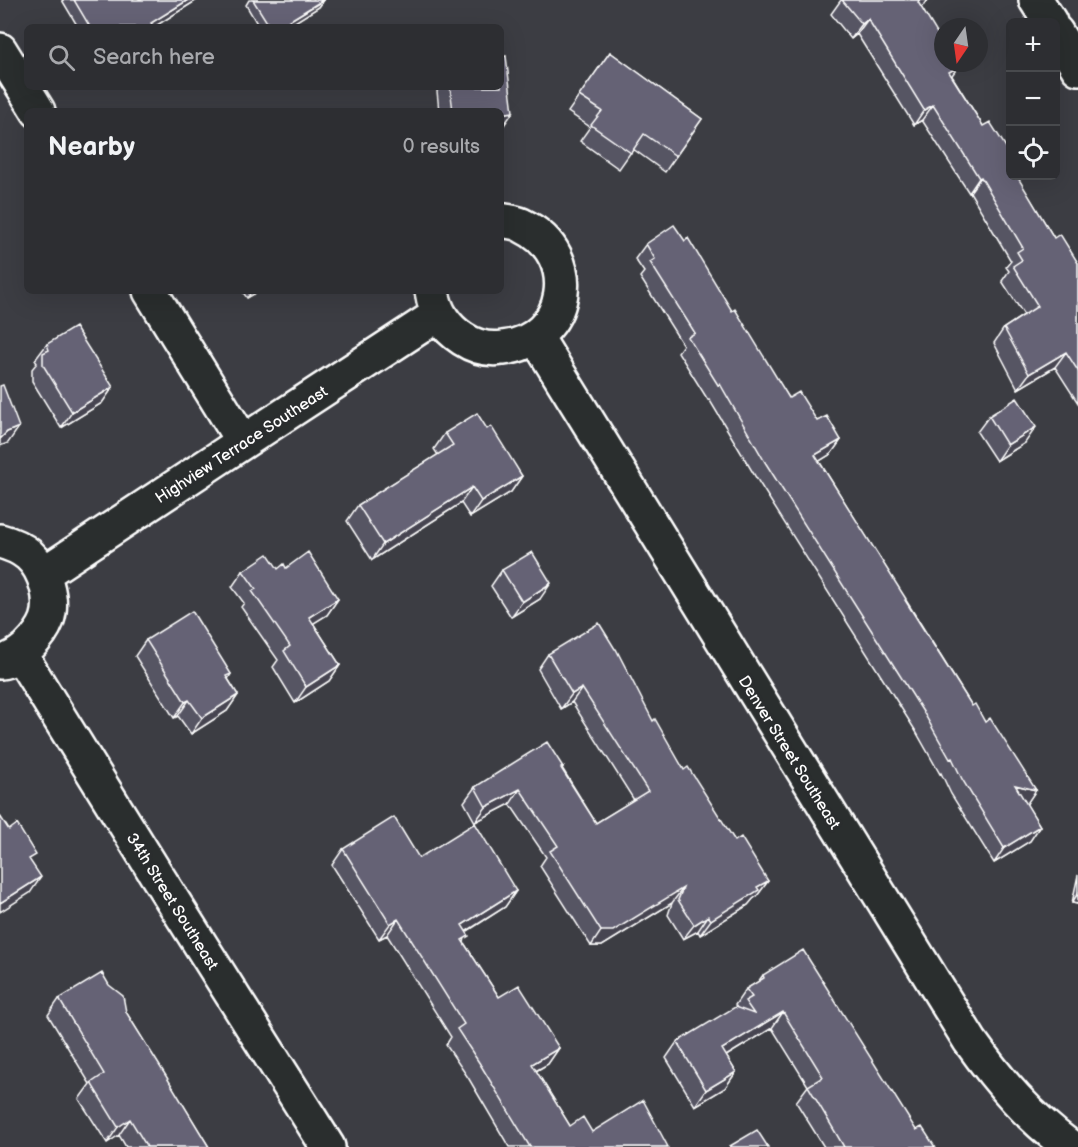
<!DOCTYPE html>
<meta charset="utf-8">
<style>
body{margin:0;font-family:"Balsamiq Sans",sans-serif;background:#35363a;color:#f1f3f6}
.controls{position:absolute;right:18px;top:18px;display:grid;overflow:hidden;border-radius:9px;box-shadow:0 6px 24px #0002}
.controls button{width:54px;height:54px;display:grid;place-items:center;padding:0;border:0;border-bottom:2px solid #484a4d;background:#2d2e32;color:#f1f3f6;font:30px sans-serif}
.compass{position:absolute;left:934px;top:18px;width:54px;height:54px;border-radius:50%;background:#2d2e32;box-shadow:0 6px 24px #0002;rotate:193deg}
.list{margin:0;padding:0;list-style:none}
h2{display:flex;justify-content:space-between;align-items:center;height:78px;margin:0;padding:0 24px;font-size:26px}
h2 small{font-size:20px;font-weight:400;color:#a7a8ac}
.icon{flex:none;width:33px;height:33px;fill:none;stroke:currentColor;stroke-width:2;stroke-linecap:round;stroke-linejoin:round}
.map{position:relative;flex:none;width:1078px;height:1147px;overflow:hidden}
.search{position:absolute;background:#2d2e32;box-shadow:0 6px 24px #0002;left:24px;top:24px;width:480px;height:66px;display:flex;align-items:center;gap:15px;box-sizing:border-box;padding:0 21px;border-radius:9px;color:#a7a8ac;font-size:22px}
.panel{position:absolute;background:#2d2e32;box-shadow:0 6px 24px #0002;left:24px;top:108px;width:480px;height:186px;border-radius:9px}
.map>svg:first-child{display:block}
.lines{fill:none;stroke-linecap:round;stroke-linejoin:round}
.minor-casing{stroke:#fff;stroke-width:38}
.minor{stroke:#2a2d2e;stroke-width:33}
.wall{fill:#575464;stroke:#fff;stroke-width:1.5}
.shaded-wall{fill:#474551;stroke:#fff;stroke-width:1.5}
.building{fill:#656274;stroke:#fff;stroke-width:1.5}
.labels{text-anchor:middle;stroke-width:6;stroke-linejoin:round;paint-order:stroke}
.street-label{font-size:16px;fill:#fff;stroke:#2a2d2e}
</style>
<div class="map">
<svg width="1078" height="1147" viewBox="0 0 1078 1147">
<rect width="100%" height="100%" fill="#3c3d43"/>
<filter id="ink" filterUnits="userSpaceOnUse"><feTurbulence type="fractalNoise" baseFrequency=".0167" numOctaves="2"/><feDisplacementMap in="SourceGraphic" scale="12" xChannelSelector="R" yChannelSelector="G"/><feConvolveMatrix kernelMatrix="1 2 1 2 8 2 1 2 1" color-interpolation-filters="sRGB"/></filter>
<g filter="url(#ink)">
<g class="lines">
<g class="minor-casing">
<path id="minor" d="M 1036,0 L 1050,22
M 1056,32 L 1078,68
M 0,50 L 38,111
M 150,291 L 243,442
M 432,291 C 435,312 446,328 463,339 C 475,347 489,350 503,348 C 569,341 584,255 523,226 C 517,222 508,222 501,220
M 536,337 L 970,1041 C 1000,1083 1029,1117 1070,1147
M 0,541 C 11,544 21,548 29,555 C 45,569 54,600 47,620 C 43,631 36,639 28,647 C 20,654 11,661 0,662
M 43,574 L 243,442 L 439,314
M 20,654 L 156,874 L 328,1147"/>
</g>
<use href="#minor" class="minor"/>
</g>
<path class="wall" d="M 62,0 L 197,0 L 154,27 L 78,27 Z
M 249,0 L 324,0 L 319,7 L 287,27 L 259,27 L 246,5 Z
M 841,0 L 928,0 L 925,4 L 921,7 L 952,76 L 983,126 L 1011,155 L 1010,160 L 1017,177 L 1054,238 L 1078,263 L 1078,403 L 1055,367 L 1018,389 L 994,343 L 1004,328 L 1024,315 L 1002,281 L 1009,271 L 1006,267 L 1011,261 L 970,192 L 969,193 L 922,120 L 914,125 L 857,34 L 851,39 L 831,14 Z
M 610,52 L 702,119 L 665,172 L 633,149 L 619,169 L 580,141 L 590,127 L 568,112 Z
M 440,87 L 501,87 L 502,128 L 501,111 L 439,111 L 437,91 Z
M 646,244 L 732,311 L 789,398 L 841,440 L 831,454 L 819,461 L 972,706 L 985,722 L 1036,790 L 1026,804 L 1040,826 L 1030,841 L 994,863 L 951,794 L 941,773 L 940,774 L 915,730 L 755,476 L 709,399 L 708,400 L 678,352 L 683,345 L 640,277 L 644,272 L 635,259 Z
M 242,291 L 259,291 L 247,298 Z
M 47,344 L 113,387 L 102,403 L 61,428 L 32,381 L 32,369 L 37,363 L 35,360 Z
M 989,416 L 1025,443 L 996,461 L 977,432 Z
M 487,429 L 522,476 L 511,492 L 470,517 L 461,503 L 372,560 L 347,521 L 358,505 L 438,455 L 434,449 L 445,433 Z
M 286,568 L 338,599 L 327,615 L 313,623 L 340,665 L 329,681 L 295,703 L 273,667 L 278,660 L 241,607 L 244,603 L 232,587 L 243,571 Z
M 502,570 L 540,599 L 511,617 L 491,586 Z
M 146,640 L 231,674 L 228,679 L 238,695 L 227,711 L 191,734 L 178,716 L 174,718 L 135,656 Z
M 548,654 L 653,721 L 684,770 L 735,841 L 768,881 L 757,896 L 753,899 L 748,905 L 700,935 L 698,931 L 683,939 L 668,915 L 672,903 L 602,946 L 591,946 L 540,866 L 546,857 L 510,804 L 475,822 L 464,802 L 475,787 L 563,767 L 562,768 L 596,823 L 634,800 L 572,702 L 561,709 L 538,669 Z
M 343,849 L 419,858 L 516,891 L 505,907 L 466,932 L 464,943 L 499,997 L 559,1048 L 548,1064 L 536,1071 L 570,1126 L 592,1132 L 668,1147 L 509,1147 L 469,1079 L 446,1045 L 451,1037 L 387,935 L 379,939 L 332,865 Z
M 1078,875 L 1078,904 L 1072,903 Z
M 763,975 L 916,1130 L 935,1147 L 824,1147 L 796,1102 L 808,1086 L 772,1028 L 726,1056 L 736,1072 L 725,1088 L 695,1106 L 666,1058 L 677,1042 L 737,1008 L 735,1005 L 746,989 L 758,982 Z
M 59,999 L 126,1012 L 209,1147 L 126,1147 L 119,1135 L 107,1143 L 79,1099 L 90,1084 L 48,1015 Z"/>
<path class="shaded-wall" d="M 188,0 L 197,0 L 154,27 L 151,23 Z
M 324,0 L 319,7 L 287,27 L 279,27 Z
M 920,0 L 928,0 L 925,4 L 907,17 L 918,2 Z
M 868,19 L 857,34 L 851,39 L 862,24 Z
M 958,67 L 947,82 L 949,72 Z
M 933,105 L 922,120 L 914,125 L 924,110 Z
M 513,112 L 502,128 L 501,128 L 501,114 Z
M 981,177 L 970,192 L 969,193 L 979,178 Z
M 252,291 L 259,291 L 247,298 Z
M 1066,352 L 1055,367 L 1018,389 L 1029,374 Z
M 113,387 L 102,403 L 61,428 L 72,412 Z
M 19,427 L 8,443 L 0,446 L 0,439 L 7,432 Z
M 1036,427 L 1025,443 L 996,461 L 1007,445 Z
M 841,440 L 831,454 L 805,470 L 815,455 Z
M 522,476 L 511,492 L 470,517 L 481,501 Z
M 472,487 L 461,503 L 372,560 L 383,544 Z
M 551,583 L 540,599 L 511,617 L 522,602 Z
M 338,599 L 327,615 L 298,633 L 309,617 Z
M 340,665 L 329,681 L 295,703 L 306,687 Z
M 582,688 L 572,702 L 561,709 L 572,694 Z
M 238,695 L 227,711 L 191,734 L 202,718 Z
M 189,700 L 178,716 L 174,718 L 185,702 Z
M 1015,785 L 1036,790 L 1026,805 Z
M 520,789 L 510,804 L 475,822 L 486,807 Z
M 1040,826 L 1030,841 L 994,863 L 1004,848 Z
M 41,877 L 30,893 L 0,912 L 0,903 Z
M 768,881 L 757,896 L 753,899 L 748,905 L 700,935 L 711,920 L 757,887 Z
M 683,888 L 672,903 L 602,946 L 591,946 L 601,931 Z
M 516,891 L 505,907 L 451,941 L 462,925 Z
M 1078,893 L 1078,904 L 1072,903 Z
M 708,916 L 698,931 L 683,939 L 694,925 Z
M 398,919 L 387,935 L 379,939 L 390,924 Z
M 783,1012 L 772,1028 L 711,1065 L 722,1049 Z
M 559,1048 L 548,1064 L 521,1079 L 532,1064 Z
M 736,1072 L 725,1088 L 695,1106 L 706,1090 Z
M 130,1119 L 119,1135 L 107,1143 L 118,1127 Z"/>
<path class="building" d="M 74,0 L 188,0 L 151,23 L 154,27 L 90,27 Z
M 253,0 L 323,0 L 279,27 L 270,27 Z
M 842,0 L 920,0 L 918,2 L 943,43 L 943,63 L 955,63 L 958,67 L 949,72 L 983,126 L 990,122 L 1011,155 L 1011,158 L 1009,159 L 1011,161 L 1011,176 L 1017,176 L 1054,238 L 1060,234 L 1078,263 L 1078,371 L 1066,352 L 1029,374 L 1004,328 L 1038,306 L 1013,266 L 1022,260 L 1017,252 L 1023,248 L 981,177 L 979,178 L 933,105 L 924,110 L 868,19 L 862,24 Z
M 610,52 L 702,119 L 676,156 L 644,134 L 631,153 L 591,125 L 602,111 L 579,96 Z
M 506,56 L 513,112 L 501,114 L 501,111 L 453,111 L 450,87 L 501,87 L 501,57 Z
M 674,225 L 685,241 L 688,238 L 732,311 L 735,309 L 789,398 L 799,392 L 817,421 L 827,416 L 841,440 L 815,455 L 906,599 L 905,600 L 972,706 L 975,704 L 985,722 L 990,718 L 1036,790 L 1015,785 L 1040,826 L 1004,848 L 962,779 L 952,758 L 950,759 L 925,715 L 765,462 L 720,384 L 718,385 L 688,337 L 695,333 L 650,262 L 655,259 L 646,244 Z
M 75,327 L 113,387 L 72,412 L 43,365 L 43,353 L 49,350 L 47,344 Z
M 3,385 L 19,427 L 7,432 L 0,439 L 0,386 Z
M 1017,398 L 1036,427 L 1007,445 L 989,416 Z
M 477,413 L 487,429 L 491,426 L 522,476 L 481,501 L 472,487 L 383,544 L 358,505 L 453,445 L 445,433 Z
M 308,552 L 338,599 L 309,617 L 340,665 L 306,687 L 284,651 L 290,646 L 252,591 L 256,589 L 243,571 L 268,554 L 278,569 L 284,564 L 286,568 Z
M 532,552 L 551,583 L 522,602 L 502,570 Z
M 192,611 L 231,674 L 226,676 L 238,695 L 202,718 L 189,700 L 185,702 L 146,640 Z
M 599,623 L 615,649 L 616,649 L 653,721 L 655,719 L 684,770 L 688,767 L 735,841 L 741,837 L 768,881 L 757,887 L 759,890 L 711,920 L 708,916 L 694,925 L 678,900 L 683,888 L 613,931 L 601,931 L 550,851 L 558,846 L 520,789 L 486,807 L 475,787 L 547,742 L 563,767 L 561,768 L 596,823 L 648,791 L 582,688 L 572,694 L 548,654 Z
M 0,816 L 9,830 L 17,824 L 36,855 L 29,859 L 41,877 L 0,903 Z
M 394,817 L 419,858 L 475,823 L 516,891 L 462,925 L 469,936 L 462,940 L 499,997 L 519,985 L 559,1048 L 532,1064 L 570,1126 L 583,1117 L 592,1132 L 643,1100 L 668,1147 L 530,1147 L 480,1064 L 457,1029 L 464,1024 L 398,919 L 390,924 L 343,849 Z
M 803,950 L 916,1130 L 922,1127 L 935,1147 L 844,1147 L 808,1086 L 823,1077 L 783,1012 L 722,1049 L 736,1072 L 706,1090 L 677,1042 L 735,1007 L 754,1014 L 745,1001 L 752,997 L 746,989 L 764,978 L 763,975 Z
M 102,973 L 109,985 L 123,996 L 126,1012 L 166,1076 L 209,1147 L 147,1147 L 130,1119 L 118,1127 L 91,1083 L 104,1074 L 59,999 Z
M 757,1130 L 768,1147 L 731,1147 L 730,1146 Z"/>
</g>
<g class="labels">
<g class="street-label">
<text transform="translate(241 444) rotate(-33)" y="6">Highview Terrace Southeast</text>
<text transform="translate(790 752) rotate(58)" y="6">Denver Street Southeast</text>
<text transform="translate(173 901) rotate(58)" y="6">34th Street Southeast</text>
</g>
</g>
</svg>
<div class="controls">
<button>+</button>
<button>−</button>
<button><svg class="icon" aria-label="locate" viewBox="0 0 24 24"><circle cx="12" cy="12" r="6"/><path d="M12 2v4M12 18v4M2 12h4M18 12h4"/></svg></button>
</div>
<svg class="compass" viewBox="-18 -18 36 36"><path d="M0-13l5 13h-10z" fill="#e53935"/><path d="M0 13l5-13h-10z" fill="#a7a8ac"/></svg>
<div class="search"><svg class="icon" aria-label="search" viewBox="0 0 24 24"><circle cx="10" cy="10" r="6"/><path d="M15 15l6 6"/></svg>Search here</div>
<section class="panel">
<h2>Nearby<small>0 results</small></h2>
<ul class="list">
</ul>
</section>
</div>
